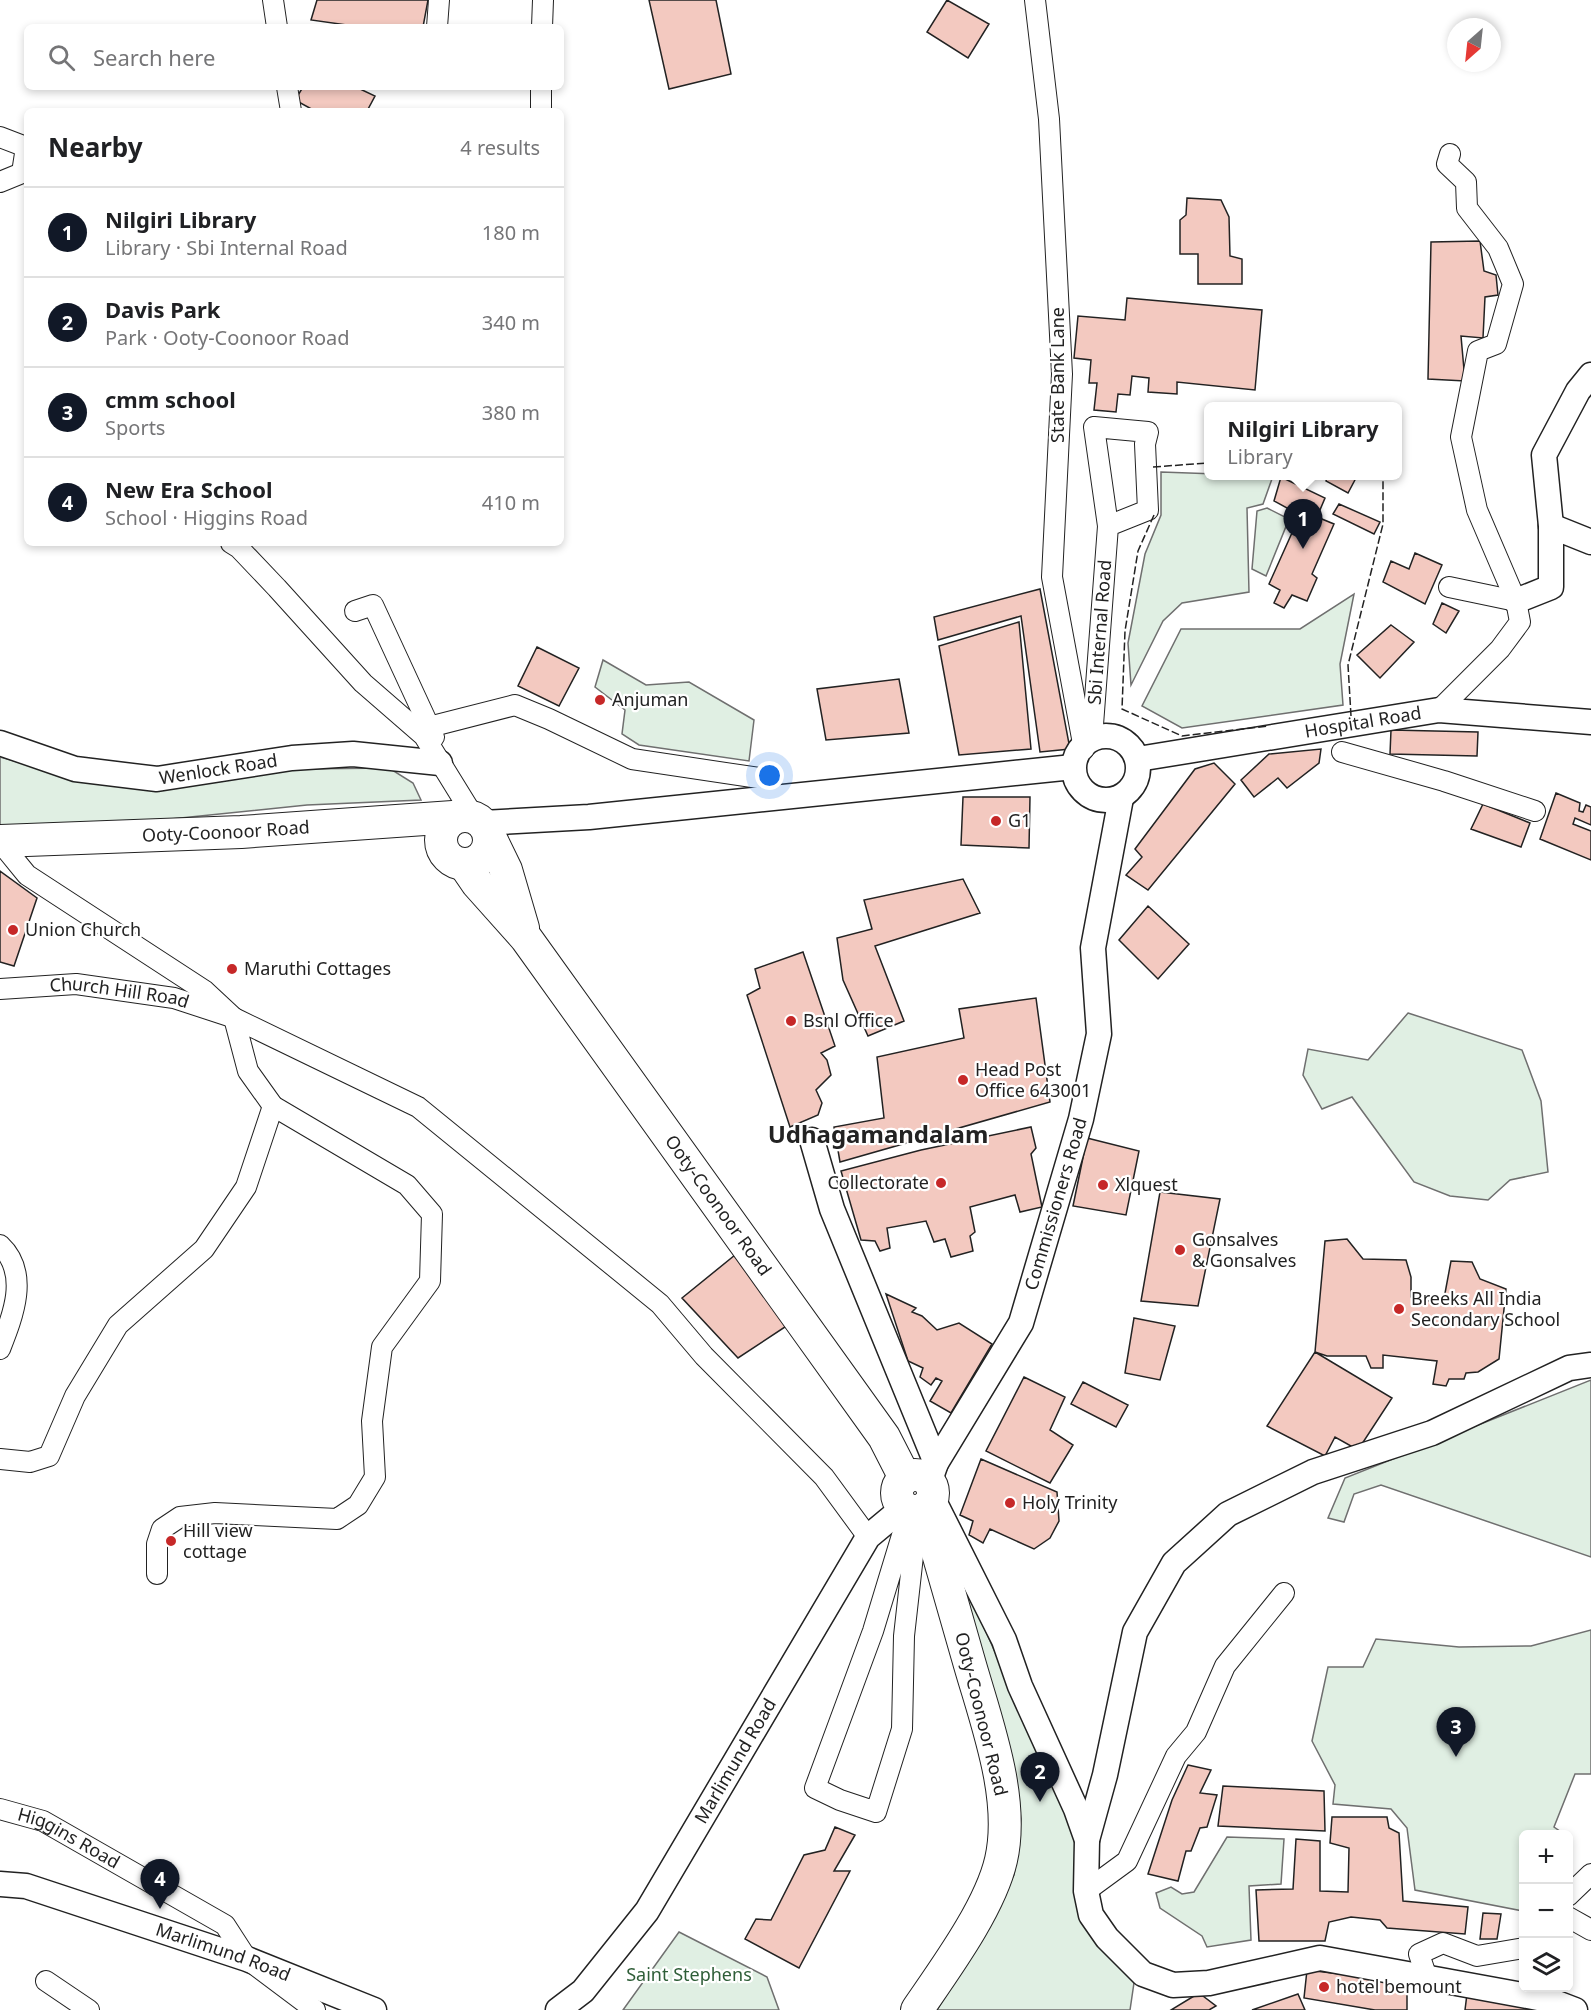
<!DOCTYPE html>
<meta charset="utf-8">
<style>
body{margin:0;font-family:"Noto Sans",sans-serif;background:#f6f6f6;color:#202124}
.controls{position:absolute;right:18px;bottom:18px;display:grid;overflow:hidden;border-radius:9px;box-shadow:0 3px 9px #0003}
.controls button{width:54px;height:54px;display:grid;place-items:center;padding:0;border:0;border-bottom:2px solid #e0e0e0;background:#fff;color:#202124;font:30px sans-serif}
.compass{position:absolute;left:1447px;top:18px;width:54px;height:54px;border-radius:50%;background:#fff;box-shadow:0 3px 9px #0003;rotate:207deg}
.you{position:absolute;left:770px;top:776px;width:21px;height:21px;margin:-15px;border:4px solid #fff;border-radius:50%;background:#1a73e8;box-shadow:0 0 0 9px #1a73e833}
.badge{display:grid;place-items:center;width:39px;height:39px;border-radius:50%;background:#111827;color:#fff;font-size:20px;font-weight:700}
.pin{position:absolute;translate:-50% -50px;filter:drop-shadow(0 2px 3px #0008)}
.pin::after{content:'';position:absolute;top:32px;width:21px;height:18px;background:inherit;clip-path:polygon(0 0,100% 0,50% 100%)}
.popup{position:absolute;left:1204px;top:402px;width:198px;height:78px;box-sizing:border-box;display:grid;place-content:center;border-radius:9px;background:#fff;filter:drop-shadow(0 2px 4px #0005);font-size:20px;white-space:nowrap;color:#757577}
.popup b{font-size:22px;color:#202124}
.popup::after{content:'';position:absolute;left:50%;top:100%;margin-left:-12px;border:12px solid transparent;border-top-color:#fff}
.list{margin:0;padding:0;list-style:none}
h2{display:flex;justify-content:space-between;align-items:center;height:78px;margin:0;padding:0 24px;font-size:26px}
h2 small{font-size:20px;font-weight:400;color:#757577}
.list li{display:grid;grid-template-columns:39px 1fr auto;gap:18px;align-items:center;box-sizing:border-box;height:90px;padding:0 24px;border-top:2px solid #e0e0e0}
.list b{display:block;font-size:22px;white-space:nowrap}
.list p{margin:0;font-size:20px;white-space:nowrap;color:#757577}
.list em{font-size:20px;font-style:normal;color:#757577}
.icon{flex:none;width:33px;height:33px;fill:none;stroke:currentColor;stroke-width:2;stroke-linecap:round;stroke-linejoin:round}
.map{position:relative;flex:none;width:1591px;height:2010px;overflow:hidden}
.search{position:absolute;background:#fff;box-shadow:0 3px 9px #0003;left:24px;top:24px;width:540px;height:66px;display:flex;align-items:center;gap:15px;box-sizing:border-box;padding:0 21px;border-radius:9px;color:#757577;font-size:22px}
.panel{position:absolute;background:#fff;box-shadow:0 3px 9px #0003;left:24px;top:108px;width:540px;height:438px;border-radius:9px}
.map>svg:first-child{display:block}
.green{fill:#e0efe3;stroke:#6f6f6f;stroke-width:1.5}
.building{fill:#f3c9c0;stroke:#222;stroke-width:1.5}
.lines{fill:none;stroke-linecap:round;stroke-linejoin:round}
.minor-casing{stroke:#222;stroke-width:22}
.tertiary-casing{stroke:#222;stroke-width:27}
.trunk-casing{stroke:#222;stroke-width:34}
.minor{stroke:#fff;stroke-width:20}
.tertiary{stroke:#fff;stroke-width:24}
.trunk{stroke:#fff;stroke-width:32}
.fence{stroke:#222;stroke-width:1.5;stroke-dasharray:8 3;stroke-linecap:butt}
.poi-dot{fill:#c62828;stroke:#fff;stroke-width:2}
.labels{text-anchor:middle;stroke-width:4.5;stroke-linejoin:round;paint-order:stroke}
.street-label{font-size:18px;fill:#222;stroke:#fff}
.poi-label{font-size:18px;fill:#222;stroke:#fff;text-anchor:start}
.park-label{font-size:18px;fill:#2f5e38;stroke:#fff}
.district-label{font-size:24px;font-weight:bold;fill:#222;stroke:#fff}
</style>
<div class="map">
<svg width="1591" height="2010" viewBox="0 0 1591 2010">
<rect width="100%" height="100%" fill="#fff"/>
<path class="green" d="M 1161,472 L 1273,476 L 1263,504 L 1247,508 L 1249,592 L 1182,603 L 1163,621 L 1131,685 L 1128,643 L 1145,554 L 1161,515 Z
M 1267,508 L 1289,519 L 1266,576 L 1252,569 L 1257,511 Z
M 1354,594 L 1340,664 L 1343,705 L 1182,728 L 1142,706 L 1181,629 L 1300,629 Z
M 603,660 L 646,685 L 689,682 L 754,720 L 749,761 L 639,745 L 622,734 L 625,710 L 595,687 Z
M 0,757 L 53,772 L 389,768 L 413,783 L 421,800 L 307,805 L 161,820 L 0,827 Z
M 1408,1013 L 1522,1050 L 1541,1101 L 1548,1172 L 1510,1180 L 1488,1200 L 1450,1196 L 1414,1182 L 1352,1097 L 1322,1109 L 1303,1075 L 1308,1049 L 1368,1060 Z
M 1591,1380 L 1591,1557 L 1381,1485 L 1354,1494 L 1344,1522 L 1328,1518 L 1345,1478 Z
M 961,1588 L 973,1603 L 1079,1839 L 1075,1880 L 1135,1976 L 1130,2010 L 937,2010 L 1014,1875 L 1021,1819 L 1016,1784 Z
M 1591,1630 L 1591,1774 L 1575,1774 L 1554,1827 L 1564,1834 L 1524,1834 L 1523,1911 L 1415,1890 L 1407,1828 L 1391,1809 L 1333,1804 L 1335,1785 L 1312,1741 L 1328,1667 L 1363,1667 L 1376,1639 L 1459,1647 L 1531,1646 Z
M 1227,1837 L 1284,1839 L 1281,1884 L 1249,1886 L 1251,1940 L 1207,1947 L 1202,1936 L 1160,1908 L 1156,1893 L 1171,1887 L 1182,1894 L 1194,1892 Z
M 679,1932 L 767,1977 L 779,2010 L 623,2010 Z"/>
<path class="building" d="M 317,0 L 428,0 L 423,27 L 361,27 L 311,20 Z
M 649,0 L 716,0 L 731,74 L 669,89 Z
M 947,0 L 989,24 L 968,58 L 927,32 Z
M 303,87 L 356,87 L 375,96 L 367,111 L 315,111 L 295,100 Z
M 1187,198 L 1221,200 L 1229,217 L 1230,256 L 1242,259 L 1242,284 L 1198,284 L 1198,254 L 1180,254 L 1180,220 L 1186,215 Z
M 1480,241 L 1484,271 L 1496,275 L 1498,295 L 1485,297 L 1483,338 L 1461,336 L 1465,381 L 1428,379 L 1431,242 Z
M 1127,298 L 1262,310 L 1255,390 L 1177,382 L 1177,394 L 1148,392 L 1149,378 L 1132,376 L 1130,395 L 1118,394 L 1116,412 L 1094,410 L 1097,383 L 1089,383 L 1091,360 L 1074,358 L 1078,316 L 1125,320 Z
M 1328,476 L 1357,476 L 1348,493 L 1326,481 Z
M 1281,477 L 1325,498 L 1317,517 L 1334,524 L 1312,574 L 1317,578 L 1307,601 L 1292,595 L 1284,608 L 1274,603 L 1280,590 L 1269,584 L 1300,515 L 1274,501 Z
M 1339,504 L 1380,522 L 1374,534 L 1333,514 Z
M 1415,553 L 1442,565 L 1425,604 L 1383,582 L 1391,561 L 1409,569 Z
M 1040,589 L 1070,749 L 1040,752 L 1021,616 L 938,640 L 934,617 Z
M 1442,603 L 1459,611 L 1446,633 L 1433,624 Z
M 1019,622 L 1031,749 L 959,755 L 939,646 Z
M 1391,625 L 1414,642 L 1380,678 L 1357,655 Z
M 537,647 L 579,668 L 559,706 L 518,686 Z
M 899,679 L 909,733 L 826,740 L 817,689 Z
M 1391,730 L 1478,732 L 1477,756 L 1390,754 Z
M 1321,749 L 1319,763 L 1287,788 L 1278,778 L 1254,797 L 1241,780 L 1269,754 Z
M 1214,763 L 1235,784 L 1148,890 L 1126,875 L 1142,857 L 1135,849 L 1195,769 Z
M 1556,793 L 1580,803 L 1579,811 L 1583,812 L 1586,805 L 1591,807 L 1591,825 L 1575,818 L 1573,824 L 1591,831 L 1591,860 L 1540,839 Z
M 963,797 L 1030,797 L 1029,848 L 961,845 Z
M 1483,804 L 1530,823 L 1521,847 L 1471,829 Z
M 0,871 L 37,898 L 14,966 L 0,962 Z
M 963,879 L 980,913 L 875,946 L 904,1021 L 868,1036 L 843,980 L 837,938 L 872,929 L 864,900 Z
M 1148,906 L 1189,944 L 1158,979 L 1119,940 Z
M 803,952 L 835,1046 L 821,1053 L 827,1060 L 831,1075 L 816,1090 L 822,1103 L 818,1115 L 790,1127 L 747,995 L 760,988 L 755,969 Z
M 1036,998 L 1050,1102 L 840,1162 L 834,1127 L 884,1118 L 877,1057 L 964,1038 L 959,1009 Z
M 1031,1127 L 1036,1148 L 1031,1154 L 1042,1207 L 1020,1212 L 1015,1195 L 970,1207 L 975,1232 L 970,1236 L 973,1251 L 951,1257 L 945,1239 L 934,1242 L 926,1221 L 887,1228 L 890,1248 L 880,1251 L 875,1241 L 861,1240 L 841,1171 L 921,1150 Z
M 1087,1138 L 1139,1151 L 1126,1215 L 1073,1206 Z
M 1160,1192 L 1220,1199 L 1198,1306 L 1141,1301 Z
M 1347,1239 L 1363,1259 L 1406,1260 L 1411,1277 L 1411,1297 L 1443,1304 L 1451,1261 L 1472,1262 L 1480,1279 L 1506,1289 L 1499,1359 L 1478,1372 L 1466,1373 L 1464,1379 L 1449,1379 L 1446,1386 L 1433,1384 L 1437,1361 L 1383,1355 L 1383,1368 L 1371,1368 L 1366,1356 L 1327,1356 L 1315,1352 L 1325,1241 Z
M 735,1255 L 788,1325 L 738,1358 L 682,1298 Z
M 886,1294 L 916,1308 L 912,1312 L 922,1316 L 937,1330 L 959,1323 L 992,1344 L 951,1413 L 930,1401 L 942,1381 L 936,1378 L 931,1385 L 920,1377 L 923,1368 L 908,1361 Z
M 1134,1318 L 1175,1326 L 1160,1380 L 1125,1373 Z
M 1315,1352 L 1392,1398 L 1358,1450 L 1335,1437 L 1325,1456 L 1267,1426 Z
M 1024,1377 L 1065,1397 L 1050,1430 L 1073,1445 L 1050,1483 L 986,1451 Z
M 1083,1382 L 1128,1405 L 1116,1427 L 1071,1404 Z
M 981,1459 L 1057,1492 L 1059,1521 L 1050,1538 L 1034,1549 L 990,1529 L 983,1543 L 969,1535 L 973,1521 L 960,1515 Z
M 1188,1765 L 1211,1770 L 1200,1793 L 1217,1795 L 1207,1827 L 1200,1828 L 1191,1851 L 1186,1851 L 1178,1881 L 1148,1874 L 1172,1800 Z
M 1223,1786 L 1324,1791 L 1325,1831 L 1218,1826 Z
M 1332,1817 L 1387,1817 L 1389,1828 L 1399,1833 L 1403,1901 L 1468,1907 L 1465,1934 L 1387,1928 L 1380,1920 L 1351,1917 L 1329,1922 L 1325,1941 L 1259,1941 L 1256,1890 L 1293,1889 L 1296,1839 L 1320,1841 L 1320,1891 L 1348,1892 L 1349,1848 L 1330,1843 Z
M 835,1827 L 855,1835 L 834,1871 L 850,1871 L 799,1968 L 745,1939 L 756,1919 L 771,1920 L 804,1855 L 825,1850 Z
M 1483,1913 L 1501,1914 L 1497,1939 L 1480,1939 Z
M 1307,1970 L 1407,1982 L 1407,2010 L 1375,2010 L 1304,1998 Z
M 1199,1993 L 1216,2006 L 1209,2010 L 1171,2010 Z
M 1298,1994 L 1305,2010 L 1252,2010 Z
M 1467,1994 L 1532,2006 L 1530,2010 L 1465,2010 Z"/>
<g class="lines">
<g class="minor-casing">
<g id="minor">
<path d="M 273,0 L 277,27"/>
<path d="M 1035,0 L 1049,119 L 1062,374 L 1052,577 L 1084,749"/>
<path d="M 437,27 L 439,0"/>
<path d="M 542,27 L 543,0"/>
<path d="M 287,87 L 291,111"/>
<path d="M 541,111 L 541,87"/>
<path d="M 0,137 L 26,147 L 22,173 L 0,182"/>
<path d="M 231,543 L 239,548 L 277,588 L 363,683 L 424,736 L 474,817"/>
<path d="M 1449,587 L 1516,601"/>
<path d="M 355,611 L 373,605 L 434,737"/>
<path d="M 1439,710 L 1500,649 L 1520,622 L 1516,601 L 1477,510 L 1461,437 L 1478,351 L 1496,344 L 1513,284 L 1498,248 L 1467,208 L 1466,182 L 1447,164 L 1450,154"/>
<path d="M 429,727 L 515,705 L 549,719 L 632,759 L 759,778"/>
<path id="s1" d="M 1092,738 L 1108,526 L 1094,427 L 1148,432 L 1145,444 L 1148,510 L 1108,526"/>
<path d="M 1342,752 L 1444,781 L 1535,811"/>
<path d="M 0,842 L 27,875 L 205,991 L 234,1018"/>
<path id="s2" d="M 0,989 L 76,984 L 174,998 L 229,1016"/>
<path d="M 0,1245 C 30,1273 13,1316 0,1349"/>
<path d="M 0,1459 L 30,1462 L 49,1456 L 75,1396 L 118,1325 L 204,1249 L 246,1187 L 273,1106"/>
<path d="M 910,1509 L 873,1631 L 815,1788 L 840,1800 L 876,1812 L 902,1729 L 904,1636 L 918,1511"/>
<path d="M 157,1574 L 157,1544 L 162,1529 L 180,1517 L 215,1513 L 337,1519 L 358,1505 L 375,1477 L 372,1421 L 382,1347 L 430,1281 L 432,1214 L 407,1185 L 273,1106 L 248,1071 L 234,1018 L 418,1107 L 622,1273 L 660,1304 L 704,1356 L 824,1477 L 868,1537"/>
<path id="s3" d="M 0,1809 L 43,1821 L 225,1925 L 247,1959 L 315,2010"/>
<path d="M 1086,1891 L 1127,1861 L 1176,1756 L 1196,1732 L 1225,1666 L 1284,1593"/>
<path d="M 1568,1896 L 1591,1874"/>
<path d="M 1568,1917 L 1591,1930"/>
<path d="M 1427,1978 L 1419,1954 L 1443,1943 L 1477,1956 L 1524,1948"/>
<path d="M 46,1981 L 89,2010"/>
</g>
</g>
<g class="tertiary-casing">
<g id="tertiary">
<path d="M 1551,526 L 1591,542"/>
<path d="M 1516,601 L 1551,587 L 1551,526 L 1544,455 L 1578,391 L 1591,375"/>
<circle cx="1106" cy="768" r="32"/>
<path id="s4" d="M 0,743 L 75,769 L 157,779 L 292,758 L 353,754 L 440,763"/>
<path id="s5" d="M 1138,759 L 1439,710 L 1591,722"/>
<path d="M 483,823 L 589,817 L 1073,767"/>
<path d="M 812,1140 L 832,1209 L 936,1463"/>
<path id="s6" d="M 929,1483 L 936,1463 L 1021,1323 L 1081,1119 L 1099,1034 L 1093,948 L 1121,798"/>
<path d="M 932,1497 L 1004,1640 L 1020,1686 L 1076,1809 L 1087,1840 L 1086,1891 L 1091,1915 L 1107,1938 L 1143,1974 L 1173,1985 L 1209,1983 L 1320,1958 L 1549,2000 L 1575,2010"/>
<path d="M 1087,1840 L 1105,1775 L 1135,1632 L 1174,1563 L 1228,1514 L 1313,1472 L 1432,1433 L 1569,1368 L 1591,1365"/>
<path id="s7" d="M 0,1884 L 26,1886 L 247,1959 L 374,2010"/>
<path id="s8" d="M 558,2010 L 583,1991 L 647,1911 L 868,1537 L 904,1507"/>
</g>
</g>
<g class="trunk-casing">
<g id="trunk">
<circle cx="465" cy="840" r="24"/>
<path d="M 489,835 L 506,870 L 523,928"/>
<path id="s9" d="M 0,841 L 241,832 L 453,817"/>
<path id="s10" d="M 464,864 L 477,883 L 526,938 L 884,1437 L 905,1478"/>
<circle cx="915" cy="1493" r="18"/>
<path d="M 917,2010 C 945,1969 990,1908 1001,1860 C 1015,1799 987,1724 970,1665 C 955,1613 940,1560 925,1508"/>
</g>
</g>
<use href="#minor" class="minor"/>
<use href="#tertiary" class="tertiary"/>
<use href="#trunk" class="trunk"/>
<path class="fence" d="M 1153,467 L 1208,463
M 1154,515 L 1138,551 L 1125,631 L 1122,709 L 1182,736 L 1268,726
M 1351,716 L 1348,665 L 1383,524 L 1383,476"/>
</g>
<g class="poi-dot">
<circle cx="600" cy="700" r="6"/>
<circle cx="996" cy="821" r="6"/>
<circle cx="13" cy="930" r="6"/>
<circle cx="232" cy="969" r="6"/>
<circle cx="791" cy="1021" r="6"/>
<circle cx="963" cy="1080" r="6"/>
<circle cx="941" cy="1183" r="6"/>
<circle cx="1103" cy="1185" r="6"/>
<circle cx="1180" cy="1250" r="6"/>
<circle cx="1399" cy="1309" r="6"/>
<circle cx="1010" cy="1503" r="6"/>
<circle cx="171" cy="1541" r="6"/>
<circle cx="1324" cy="1987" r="6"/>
</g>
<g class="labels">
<g class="street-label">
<text transform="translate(1058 375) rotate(-90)" y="6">State Bank Lane</text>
<text dy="6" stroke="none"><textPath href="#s1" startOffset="106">Sbi Internal Road</textPath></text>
<text dy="6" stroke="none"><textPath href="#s5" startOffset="228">Hospital Road</textPath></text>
<text dy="6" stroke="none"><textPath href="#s4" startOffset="224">Wenlock Road</textPath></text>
<text dy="6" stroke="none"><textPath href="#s9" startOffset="226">Ooty-Coonoor Road</textPath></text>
<text dy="6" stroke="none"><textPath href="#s2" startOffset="120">Church Hill Road</textPath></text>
<text dy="6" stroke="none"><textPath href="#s6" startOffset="309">Commissioners Road</textPath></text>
<text dy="6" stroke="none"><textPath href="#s10" startOffset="426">Ooty-Coonoor Road</textPath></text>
<text transform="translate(981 1714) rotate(76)" y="6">Ooty-Coonoor Road</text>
<text dy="6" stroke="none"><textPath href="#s8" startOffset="308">Marlimund Road</textPath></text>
<text dy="6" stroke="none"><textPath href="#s3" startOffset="75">Higgins Road</textPath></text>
<text dy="6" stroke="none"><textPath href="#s7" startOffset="234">Marlimund Road</textPath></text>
</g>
<g class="poi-label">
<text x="612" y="706">Anjuman</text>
<text x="1008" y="827">G1</text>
<text x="25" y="936">Union Church</text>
<text x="244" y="975">Maruthi Cottages</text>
<text x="803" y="1027">Bsnl Office</text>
<text x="975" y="1076">Head Post<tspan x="975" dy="21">Office 643001</tspan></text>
<text x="929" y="1189" text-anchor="end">Collectorate</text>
<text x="1115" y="1191">Xlquest</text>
<text x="1192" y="1246">Gonsalves<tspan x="1192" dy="21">&amp; Gonsalves</tspan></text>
<text x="1411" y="1305">Breeks All India<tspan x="1411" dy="21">Secondary School</tspan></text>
<text x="1022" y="1509">Holy Trinity</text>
<text x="183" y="1537">Hill view<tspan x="183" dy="21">cottage</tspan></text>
<text x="1336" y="1993">hotel bemount</text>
</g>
<g class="park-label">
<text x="689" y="1981">Saint Stephens</text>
</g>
<g class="district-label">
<text x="878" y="1143">Udhagamandalam</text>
</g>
</g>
</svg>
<div class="controls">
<button>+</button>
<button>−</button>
<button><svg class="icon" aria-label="layers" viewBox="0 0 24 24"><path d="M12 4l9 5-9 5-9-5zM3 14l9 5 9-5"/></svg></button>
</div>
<svg class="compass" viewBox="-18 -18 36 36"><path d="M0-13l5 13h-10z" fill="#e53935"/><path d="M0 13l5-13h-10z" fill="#757577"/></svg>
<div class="you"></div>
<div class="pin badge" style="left:1303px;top:549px">1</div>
<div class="popup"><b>Nilgiri Library</b>Library</div>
<div class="pin badge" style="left:1040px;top:1802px">2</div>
<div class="pin badge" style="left:1456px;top:1757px">3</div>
<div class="pin badge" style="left:160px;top:1909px">4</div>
<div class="search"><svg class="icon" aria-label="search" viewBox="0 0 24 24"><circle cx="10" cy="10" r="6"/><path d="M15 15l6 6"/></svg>Search here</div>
<section class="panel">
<h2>Nearby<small>4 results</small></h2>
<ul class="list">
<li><span class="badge">1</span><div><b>Nilgiri Library</b><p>Library · Sbi Internal Road</p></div><em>180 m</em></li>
<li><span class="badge">2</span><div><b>Davis Park</b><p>Park · Ooty-Coonoor Road</p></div><em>340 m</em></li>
<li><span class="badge">3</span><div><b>cmm school</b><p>Sports</p></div><em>380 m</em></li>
<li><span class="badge">4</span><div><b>New Era School</b><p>School · Higgins Road</p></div><em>410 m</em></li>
</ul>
</section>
</div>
